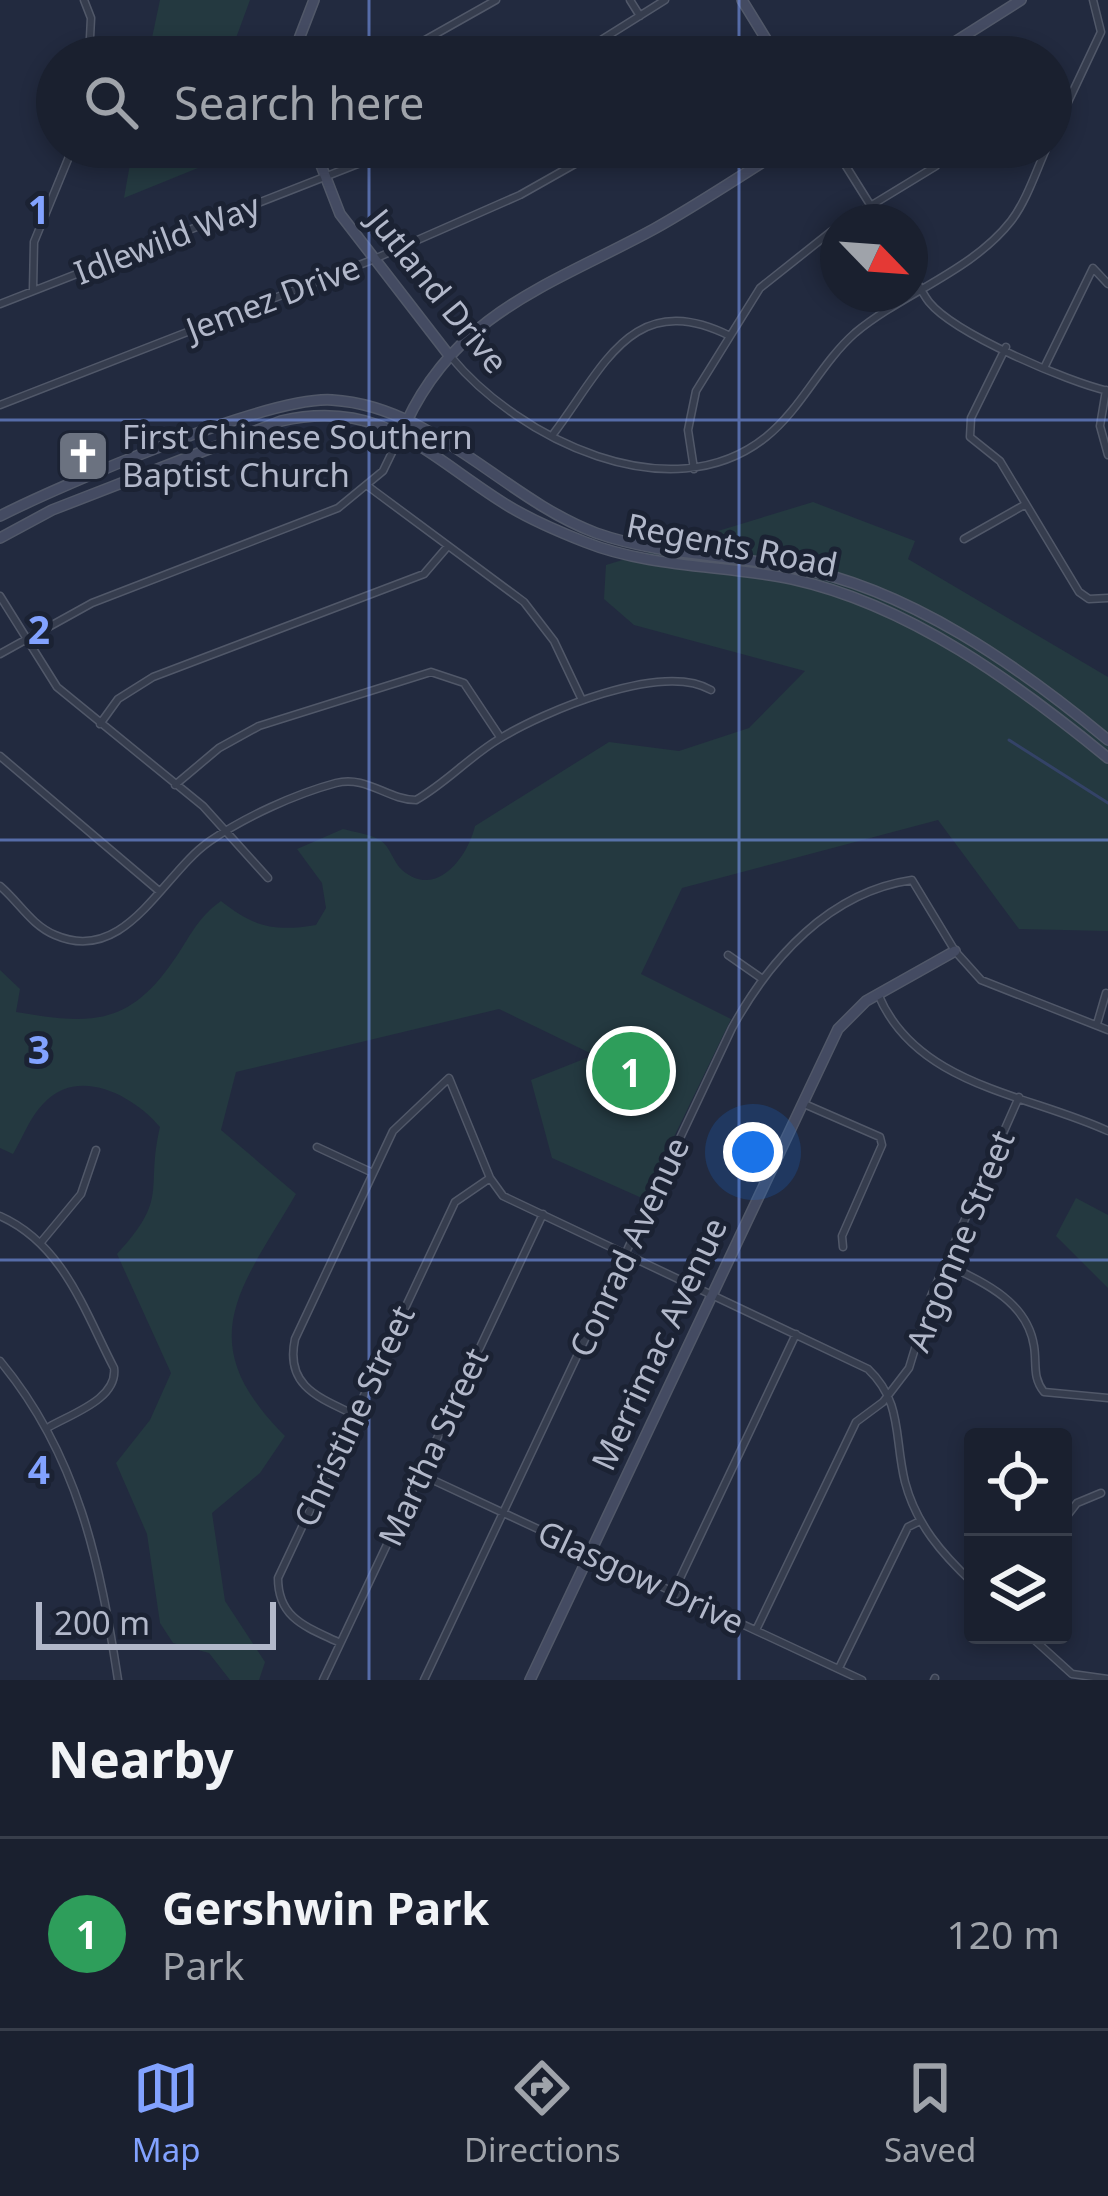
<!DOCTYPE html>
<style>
body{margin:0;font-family:"Noto Sans",sans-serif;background:#272d3b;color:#f1f3f6}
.controls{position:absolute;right:36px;bottom:36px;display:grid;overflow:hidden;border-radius:12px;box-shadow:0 6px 18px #0003}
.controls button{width:108px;height:108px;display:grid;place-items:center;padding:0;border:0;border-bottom:3px solid #383e4b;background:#1a202f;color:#f1f3f6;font:60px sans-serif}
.compass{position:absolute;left:820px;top:204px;width:108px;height:108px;border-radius:50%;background:#1a202f;box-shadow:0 6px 18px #0003;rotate:115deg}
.scale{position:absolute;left:36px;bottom:30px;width:240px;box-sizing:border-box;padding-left:12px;border:6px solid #b2b8ca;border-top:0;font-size:33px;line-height:42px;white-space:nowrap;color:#b2b8ca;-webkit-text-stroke:9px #1b2233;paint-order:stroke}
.you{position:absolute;left:753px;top:1152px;width:42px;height:42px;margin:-30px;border:9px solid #fff;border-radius:50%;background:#1a73e8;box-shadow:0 0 0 18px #1a73e833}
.badge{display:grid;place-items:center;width:78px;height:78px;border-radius:50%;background:#82a2ff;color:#fff;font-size:39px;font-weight:700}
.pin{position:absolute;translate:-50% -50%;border:6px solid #fff;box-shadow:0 3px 12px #0006}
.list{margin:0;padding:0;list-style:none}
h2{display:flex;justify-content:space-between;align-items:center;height:156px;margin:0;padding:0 48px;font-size:51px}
h2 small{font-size:39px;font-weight:400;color:#9fa3aa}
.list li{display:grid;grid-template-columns:78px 1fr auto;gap:36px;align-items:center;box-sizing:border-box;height:192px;padding:0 48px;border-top:3px solid #383e4b}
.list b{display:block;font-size:45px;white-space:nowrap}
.list p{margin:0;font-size:39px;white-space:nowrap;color:#9fa3aa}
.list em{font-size:39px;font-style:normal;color:#9fa3aa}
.icon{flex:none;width:66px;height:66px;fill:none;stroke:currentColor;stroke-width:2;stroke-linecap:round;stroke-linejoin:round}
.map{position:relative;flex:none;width:1108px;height:1680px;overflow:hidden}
.search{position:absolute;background:#1a202f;box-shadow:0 6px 18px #0003;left:36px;right:36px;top:36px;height:132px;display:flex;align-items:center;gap:30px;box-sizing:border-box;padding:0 42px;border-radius:66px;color:#9fa3aa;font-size:45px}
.sheet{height:348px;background:#1a202f}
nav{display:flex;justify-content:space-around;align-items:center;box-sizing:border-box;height:168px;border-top:3px solid #383e4b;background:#1a202f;font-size:33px;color:#9fa3aa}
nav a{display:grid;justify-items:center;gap:6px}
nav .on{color:#82a2ff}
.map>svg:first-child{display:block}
.green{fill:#243940}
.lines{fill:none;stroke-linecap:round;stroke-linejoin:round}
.stream{stroke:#344367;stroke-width:3}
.street-casing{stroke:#515869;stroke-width:9}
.secondary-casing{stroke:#515869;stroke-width:12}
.street{stroke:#363d4e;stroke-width:6}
.secondary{stroke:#444b62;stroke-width:9}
.grid{fill:none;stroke:#82a2ff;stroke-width:3;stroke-opacity:0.55}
.labels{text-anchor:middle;stroke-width:10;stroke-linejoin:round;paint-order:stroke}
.street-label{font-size:33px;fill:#b2b8ca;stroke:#1b2233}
.poi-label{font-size:33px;fill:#b2b8ca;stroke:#1b2233;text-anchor:start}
.grid-label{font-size:39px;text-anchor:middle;font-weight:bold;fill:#82a2ff;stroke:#1b2233;stroke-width:10;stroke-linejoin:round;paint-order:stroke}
</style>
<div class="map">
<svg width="1108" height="1680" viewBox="0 0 1108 1680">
<rect width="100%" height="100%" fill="#222a3f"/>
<path class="green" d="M 160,0 L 250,0 L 229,57 L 148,57 Z
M 133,147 L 223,147 L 225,157 L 124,198 Z
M 813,502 L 915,541 L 908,559 L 1108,677 L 1108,931 L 1019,929 L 938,820 L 682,888 L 641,974 L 731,1019 L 644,1199 L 552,1158 L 531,1080 L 594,1055 L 499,1009 L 236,1072 L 221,1130 L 296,1194 C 240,1290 190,1341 285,1436 L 260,1473 L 212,1513 L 225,1601 L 265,1662 L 259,1680 L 230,1680 L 209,1653 L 173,1643 L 160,1623 L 147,1534 L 116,1463 L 150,1420 L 171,1373 L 117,1254 C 170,1197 145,1191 160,1127 C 134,1096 78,1065 43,1104 C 30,1117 22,1139 13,1154 L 0,1148 L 0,970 L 20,989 L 16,1012 C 83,1023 124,1029 169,967 C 188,942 195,919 221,901 C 254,927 274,932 316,925 L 326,908 L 322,883 L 297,849 L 343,829 C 354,832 370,834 380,840 C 390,846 393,862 402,870 C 437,900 468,856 475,826 L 609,742 L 679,751 L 749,728 L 805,671 L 634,625 L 604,599 L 606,565 Z
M 1076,1198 L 1108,1215 L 1108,1288 L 1056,1236 Z"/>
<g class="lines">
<path class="stream" d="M 1009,740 L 1108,803"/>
<g class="street-casing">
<path id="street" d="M 84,0 L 91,18 L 89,57
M 630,0 L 640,16
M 395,57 L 496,0
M 574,57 L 665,0
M 748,57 L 769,44
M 1051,138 L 1101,32 L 1093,0
M 834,147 L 881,222
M 844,222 L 936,166
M 910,269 C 916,280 922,293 929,302 C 955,334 1068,382 1108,391
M 33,290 L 34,242 L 73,147
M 0,304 L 401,147
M 1006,347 L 971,418 L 970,437 L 1000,461 L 1079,592 L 1089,599 L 1108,598
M 451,357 C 518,438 670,514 766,437 C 802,408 820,364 855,333 C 903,293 972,271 1011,221 C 1027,200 1036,171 1047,147
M 1045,366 L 1093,268 L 1108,284
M 1106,390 L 1100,426 L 1108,455
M 0,405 L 372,260 L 520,195 L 605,147
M 554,433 C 605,365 633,288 730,336
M 694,469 L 688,430 L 696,391 L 760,288 L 838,226
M 369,487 L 524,602 L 554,641 L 582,700
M 964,539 L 1026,504
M 0,596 L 57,687 L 203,806 L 268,878
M 0,654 L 92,603 L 338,508 L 383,471 L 400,436
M 100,724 L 118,699 L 153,677 L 424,574 L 448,546
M 0,756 L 159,891
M 175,785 L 219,748 L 259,726 L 431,672 L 464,683 L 500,737
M 0,886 C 19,902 31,925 55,935 C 126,966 162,874 210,841 C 245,817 295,794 336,783 C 366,775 388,800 416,800 C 446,783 469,757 499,739 C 543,712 662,661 711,690
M 728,955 L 761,978
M 878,994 C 916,1086 1028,1094 1108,1131
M 1097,1024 L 1106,993
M 802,1103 L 880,1137 L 882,1145 L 842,1236 L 843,1247
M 317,1147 L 373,1173
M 0,1216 C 63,1244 84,1310 114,1368 C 118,1399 71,1414 49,1427
M 42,1241 L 81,1194 L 96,1150
M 945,1264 C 983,1282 1027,1301 1034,1346 C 1037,1364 1032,1377 1044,1392 L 1108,1398
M 0,1361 C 78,1455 100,1562 118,1680
M 353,1414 C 317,1397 285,1385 295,1339 L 393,1131 L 449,1078 L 490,1178 L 503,1196 L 868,1369 C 903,1402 894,1438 905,1482 C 916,1524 942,1554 973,1583
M 420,1474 L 862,1680
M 1063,1521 L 1077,1503 L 1101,1493
M 674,1591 L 796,1334
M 756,1630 L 856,1422 L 883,1402 L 909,1368 L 931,1296 L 1019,1097
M 1029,1635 L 1072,1674 L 1108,1679
M 340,1643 C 307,1627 278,1619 278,1578 L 455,1202 L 490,1178
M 839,1668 L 908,1527 L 920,1521
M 323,1680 L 543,1214
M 424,1680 L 732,1028 C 770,959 829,892 912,880 L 955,951 L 981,980 L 1108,1030
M 934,1680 L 935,1678"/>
</g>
<g class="secondary-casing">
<path id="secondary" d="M 742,0 L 777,57
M 292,57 L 314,0
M 931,57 L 1021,0
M 314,147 L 340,214 L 448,354
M 406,423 C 458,311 553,284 654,229 C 699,204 743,174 787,147
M 0,516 C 63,484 269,396 332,400 C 434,406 503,498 596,533 C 658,555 729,555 793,567 C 908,588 1019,666 1108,740
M 0,538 L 52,510 L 281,421 C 380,398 425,453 502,502 C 528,519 557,531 585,542 C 650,568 724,565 792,579 C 910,605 1016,683 1108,758
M 530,1680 L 838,1029 L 866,1001 L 955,951"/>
</g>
<use href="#street" class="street"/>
<use href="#secondary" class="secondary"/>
</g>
<path class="grid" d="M 369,0 L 369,57M 739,0 L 739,57M 369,147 L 369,1680M 739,147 L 739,1680M 0,420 L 1108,420M 0,840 L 1108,840M 0,1260 L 1108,1260"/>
<defs>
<g id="church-square" transform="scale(2.7)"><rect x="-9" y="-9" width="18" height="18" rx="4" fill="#6b7280" stroke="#1b2233"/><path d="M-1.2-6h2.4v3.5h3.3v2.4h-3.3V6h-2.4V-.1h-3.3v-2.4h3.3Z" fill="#fff"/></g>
</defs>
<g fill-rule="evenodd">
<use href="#church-square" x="83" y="456"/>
</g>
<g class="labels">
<g class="street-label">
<text transform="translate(167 239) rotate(-21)" y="12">Idlewild Way</text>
<text transform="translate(438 291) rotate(51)" y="12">Jutland Drive</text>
<text transform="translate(273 298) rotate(-21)" y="12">Jemez Drive</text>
<text transform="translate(732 545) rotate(11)" y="12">Regents Road</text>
<text transform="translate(960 1241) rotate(-68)" y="12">Argonne Street</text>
<text transform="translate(629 1247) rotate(-65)" y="12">Conrad Avenue</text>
<text transform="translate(659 1344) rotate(-65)" y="12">Merrimac Avenue</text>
<text transform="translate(354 1416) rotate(-65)" y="12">Christine Street</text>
<text transform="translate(433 1447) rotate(-65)" y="12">Martha Street</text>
<text transform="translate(641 1577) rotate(25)" y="12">Glasgow Drive</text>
</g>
<g class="poi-label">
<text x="122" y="449">First Chinese Southern<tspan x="122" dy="38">Baptist Church</tspan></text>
</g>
</g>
<g class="grid-label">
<text x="39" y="224">1</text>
<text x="39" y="644">2</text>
<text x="39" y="1064">3</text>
<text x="39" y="1484">4</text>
</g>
</svg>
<div class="controls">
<button><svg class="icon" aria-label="locate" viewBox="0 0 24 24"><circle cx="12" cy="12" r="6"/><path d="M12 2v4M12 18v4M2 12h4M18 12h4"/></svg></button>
<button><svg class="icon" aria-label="layers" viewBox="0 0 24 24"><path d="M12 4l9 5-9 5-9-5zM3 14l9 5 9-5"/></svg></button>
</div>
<svg class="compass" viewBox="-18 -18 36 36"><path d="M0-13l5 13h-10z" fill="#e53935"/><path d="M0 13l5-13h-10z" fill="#9fa3aa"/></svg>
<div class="scale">200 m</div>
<div class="you"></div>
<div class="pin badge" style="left:631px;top:1071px;background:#2e9e5b">1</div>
<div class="search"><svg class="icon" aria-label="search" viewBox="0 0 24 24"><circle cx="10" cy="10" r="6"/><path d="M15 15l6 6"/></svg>Search here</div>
</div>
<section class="sheet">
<h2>Nearby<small></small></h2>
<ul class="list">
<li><span class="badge" style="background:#2e9e5b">1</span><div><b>Gershwin Park</b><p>Park</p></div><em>120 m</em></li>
</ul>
</section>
<nav>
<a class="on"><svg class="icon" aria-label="map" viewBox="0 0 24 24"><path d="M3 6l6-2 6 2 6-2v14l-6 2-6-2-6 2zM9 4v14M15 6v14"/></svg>Map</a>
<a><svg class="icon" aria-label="directions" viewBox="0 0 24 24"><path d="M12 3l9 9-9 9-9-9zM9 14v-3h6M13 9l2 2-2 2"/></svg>Directions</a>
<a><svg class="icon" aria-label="saved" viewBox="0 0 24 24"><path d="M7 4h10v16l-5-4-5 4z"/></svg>Saved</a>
</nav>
